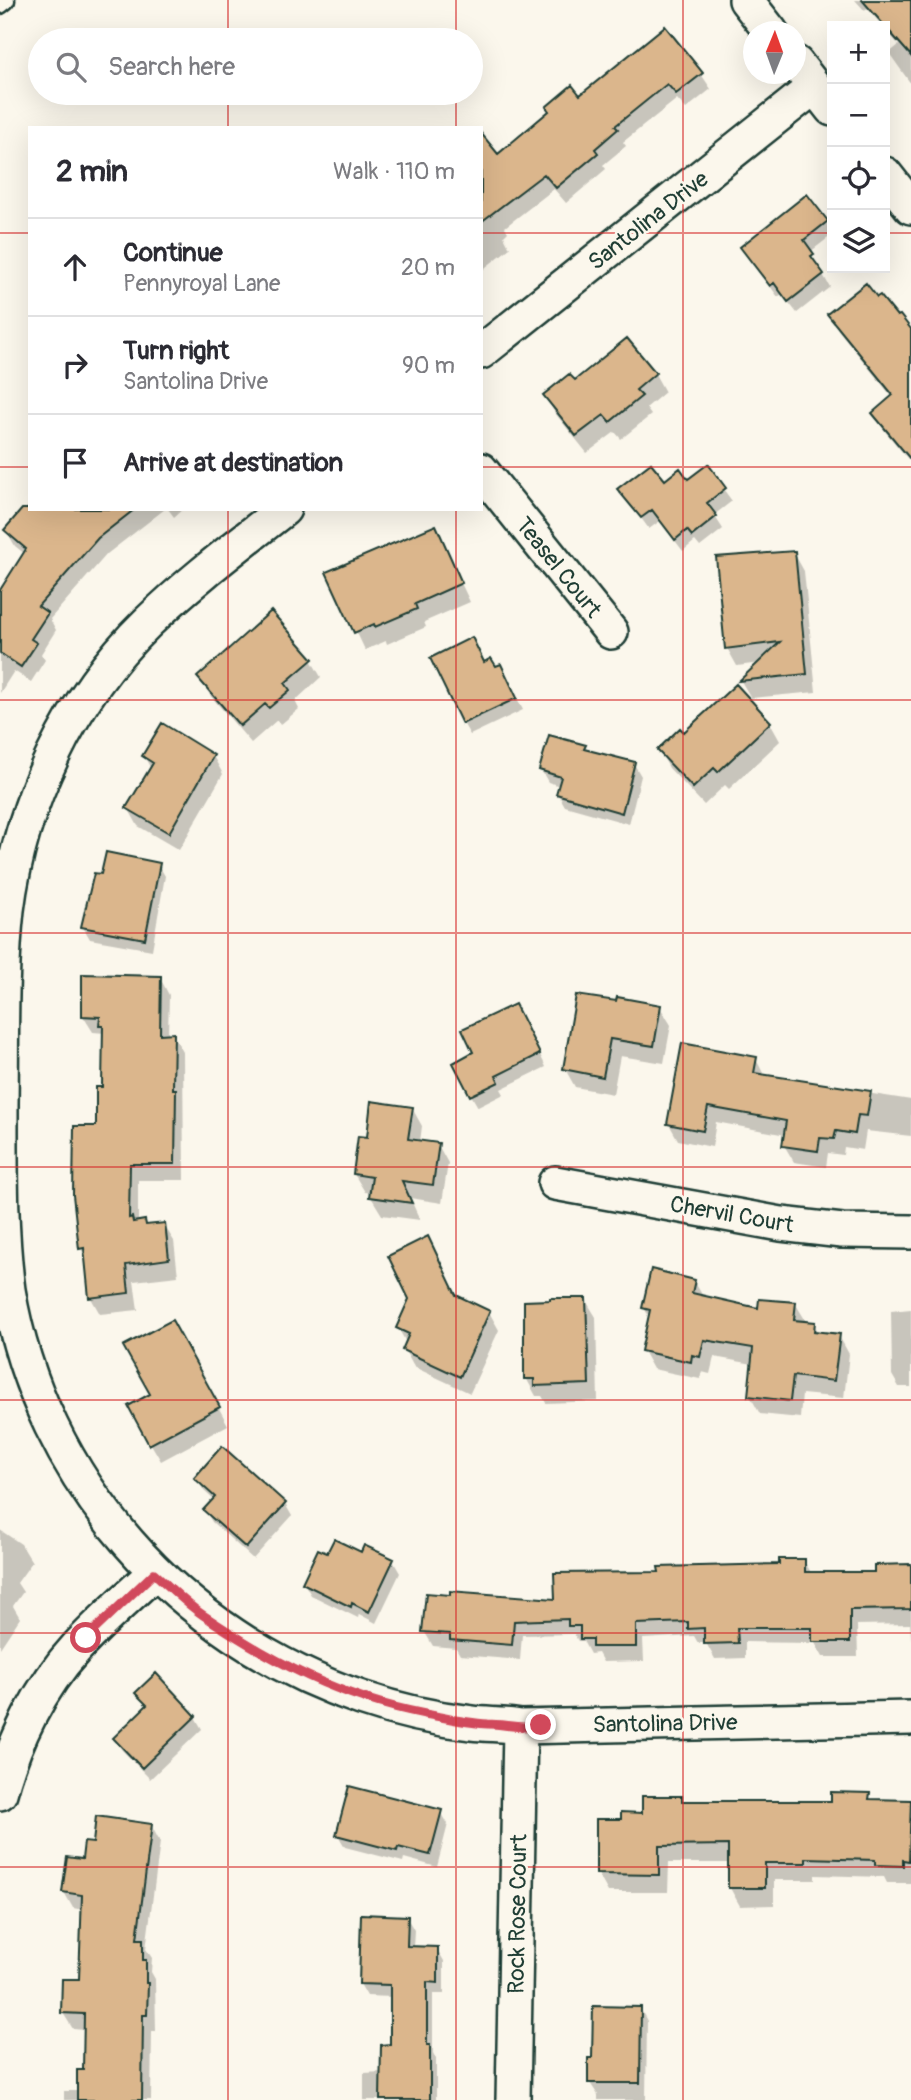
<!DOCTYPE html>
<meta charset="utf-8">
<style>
body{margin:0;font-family:Pangolin,sans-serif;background:#f2f2f3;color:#2b2b33}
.controls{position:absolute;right:21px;top:21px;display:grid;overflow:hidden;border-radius:0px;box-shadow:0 7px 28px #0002}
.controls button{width:63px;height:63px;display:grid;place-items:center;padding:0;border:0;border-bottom:2px solid #e1e1e2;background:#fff;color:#2b2b33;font:35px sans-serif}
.compass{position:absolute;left:743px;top:21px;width:63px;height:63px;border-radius:50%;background:#fff;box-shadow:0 7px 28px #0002;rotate:1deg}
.stop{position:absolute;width:21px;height:21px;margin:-16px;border:5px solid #d1495b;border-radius:50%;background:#fff}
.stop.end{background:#d1495b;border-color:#fff;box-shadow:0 2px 7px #0008}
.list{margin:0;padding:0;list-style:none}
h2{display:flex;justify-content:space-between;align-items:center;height:91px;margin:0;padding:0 28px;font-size:30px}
h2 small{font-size:23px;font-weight:400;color:#7c7c81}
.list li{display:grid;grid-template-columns:46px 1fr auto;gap:21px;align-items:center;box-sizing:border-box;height:98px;padding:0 28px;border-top:2px solid #e1e1e2}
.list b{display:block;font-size:26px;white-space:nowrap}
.list p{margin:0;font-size:23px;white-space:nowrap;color:#7c7c81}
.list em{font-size:23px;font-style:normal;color:#7c7c81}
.icon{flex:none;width:38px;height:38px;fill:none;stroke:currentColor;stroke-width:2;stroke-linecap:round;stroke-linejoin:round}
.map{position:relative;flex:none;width:911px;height:2100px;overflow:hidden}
.search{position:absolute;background:#fff;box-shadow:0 7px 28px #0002;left:28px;top:28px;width:455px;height:77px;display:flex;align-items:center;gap:18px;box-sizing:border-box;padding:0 24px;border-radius:38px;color:#7c7c81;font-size:26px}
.panel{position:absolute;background:#fff;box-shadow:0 7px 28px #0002;left:28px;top:126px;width:455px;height:385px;border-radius:0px}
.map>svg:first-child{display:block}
.shadow{fill:#0003}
.building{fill:#dbb68c;stroke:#1f3d34;stroke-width:2}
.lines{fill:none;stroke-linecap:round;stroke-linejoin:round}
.service-casing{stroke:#1f3d34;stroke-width:23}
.minor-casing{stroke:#1f3d34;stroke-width:38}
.service{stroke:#fbf7ec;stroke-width:18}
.minor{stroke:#fbf7ec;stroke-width:33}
.route{stroke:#d1495b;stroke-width:9}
.grid{fill:none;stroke:#d62828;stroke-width:2;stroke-opacity:0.55}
.labels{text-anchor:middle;stroke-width:5;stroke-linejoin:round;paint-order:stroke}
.street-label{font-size:23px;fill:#1f3d34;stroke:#fbf7ec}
</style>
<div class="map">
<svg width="911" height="2100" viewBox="0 0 911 2100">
<rect width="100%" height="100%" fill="#fbf7ec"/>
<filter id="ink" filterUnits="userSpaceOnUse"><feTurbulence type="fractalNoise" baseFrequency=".0143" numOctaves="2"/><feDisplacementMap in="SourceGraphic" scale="14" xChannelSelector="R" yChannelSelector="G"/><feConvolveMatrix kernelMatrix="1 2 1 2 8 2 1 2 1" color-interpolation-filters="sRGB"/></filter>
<g filter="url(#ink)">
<path class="shadow" d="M 855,0 L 909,0 L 911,4 L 911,84 L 889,53 L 899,45 L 867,8 L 865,11 Z
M 701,74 L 711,89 L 686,109 L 677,99 L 623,142 L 626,146 L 603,165 L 606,169 L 566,203 L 554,189 L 505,227 L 508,232 L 504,236 L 510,248 L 481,271 L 481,150 L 498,156 L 579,97 Z
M 826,222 L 832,235 L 810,252 L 830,287 L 797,313 L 782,294 L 778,297 L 742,247 Z
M 877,300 L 911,331 L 911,458 L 908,459 L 884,430 L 874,414 L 893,398 L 839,331 L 829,314 Z
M 627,341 L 655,374 L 665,392 L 646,408 L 651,415 L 621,439 L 615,432 L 587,453 L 555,413 L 545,396 L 575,383 Z
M 707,467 L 732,501 L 714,515 L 723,529 L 700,547 L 695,541 L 683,551 L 660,521 L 649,529 L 620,489 L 688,481 Z
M 30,504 L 30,509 L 165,509 L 107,554 L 50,619 L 56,630 L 41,654 L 45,660 L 31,682 L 14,671 L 0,693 L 0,593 L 25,554 L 15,546 L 6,530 Z
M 168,509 L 183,509 L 174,517 Z
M 435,528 L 470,602 L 424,622 L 426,627 L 387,644 L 386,641 L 365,650 L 329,573 Z
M 794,553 L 804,571 L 816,692 L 751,698 L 741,681 L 760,663 L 737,666 L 727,648 Z
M 311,660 L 321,677 L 295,701 L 299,709 L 280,725 L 277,720 L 251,743 L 210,695 L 199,677 Z
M 484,663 L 495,668 L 507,678 L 523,710 L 470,735 L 463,723 Z
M 736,686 L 770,723 L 780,741 L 729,789 L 725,785 L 704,805 L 669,768 L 659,750 L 684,735 Z
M 584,747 L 588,752 L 634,764 L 641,776 L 629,824 L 565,806 L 558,794 L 560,786 L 548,782 L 541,770 Z
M 144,756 L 213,756 L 223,774 L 179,850 L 138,826 L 128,808 L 151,769 Z
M 158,864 L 165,876 L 152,950 L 90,939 L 83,927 Z
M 160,978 L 169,995 L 168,1035 L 173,1035 L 183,1052 L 184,1180 L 138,1180 L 138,1223 L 147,1226 L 164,1225 L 174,1241 L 178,1276 L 134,1281 L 138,1310 L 100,1314 L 91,1298 L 86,1258 L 81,1248 L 104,1089 L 105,1033 L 93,1032 L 83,1016 Z
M 618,1003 L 660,1007 L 671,1025 L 664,1063 L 620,1056 L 613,1094 L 575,1087 L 565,1069 Z
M 522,1018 L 546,1067 L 501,1089 L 504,1094 L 478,1107 L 471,1095 L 476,1053 Z
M 756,1059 L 765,1077 L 911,1100 L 911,1136 L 866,1131 L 863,1150 L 844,1147 L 843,1155 L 828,1153 L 826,1167 L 794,1162 L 784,1145 L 786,1135 L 716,1122 L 712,1147 L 678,1140 L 669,1124 Z
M 412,1108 L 422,1126 L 420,1142 L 438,1145 L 448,1163 L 442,1203 L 410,1198 L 420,1220 L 382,1215 L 371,1197 L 372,1193 L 365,1192 L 354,1174 L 368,1139 Z
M 438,1256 L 458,1298 L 489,1312 L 499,1330 L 470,1393 L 414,1367 L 404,1349 L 407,1344 L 398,1328 Z
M 694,1281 L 704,1298 L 759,1311 L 795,1303 L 806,1321 L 814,1324 L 819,1334 L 839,1336 L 849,1354 L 844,1398 L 802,1394 L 800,1418 L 760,1414 L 750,1396 L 753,1364 L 714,1357 L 710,1374 L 702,1372 L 700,1379 L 653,1369 L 643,1351 L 650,1318 L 644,1308 Z
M 585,1299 L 596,1317 L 598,1401 L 546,1403 L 542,1396 L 536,1396 L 526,1378 Z
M 911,1309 L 911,1387 L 899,1387 L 892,1375 L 891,1311 Z
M 182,1340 L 228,1425 L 161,1461 L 151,1444 L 152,1394 Z
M 197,1479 L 285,1504 L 292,1516 L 253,1559 L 212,1522 L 205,1510 L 214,1500 L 204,1491 Z
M 0,1530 L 21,1544 L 32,1562 L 17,1583 L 23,1592 L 13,1606 L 20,1618 L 0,1648 Z
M 361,1554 L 393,1561 L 400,1573 L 376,1623 L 359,1614 L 358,1618 L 311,1595 L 304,1583 L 328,1556 Z
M 804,1561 L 812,1574 L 876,1574 L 911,1566 L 911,1640 L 910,1624 L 857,1625 L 858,1657 L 823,1657 L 815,1643 L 745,1642 L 745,1658 L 715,1659 L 706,1643 L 698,1643 L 694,1636 L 643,1639 L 644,1661 L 603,1662 L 598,1653 L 590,1654 L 583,1641 L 578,1641 L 574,1634 L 522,1635 L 520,1660 L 460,1655 L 456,1648 L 433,1646 L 424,1631 L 556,1601 L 660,1573 L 781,1565 Z
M 137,1693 L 195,1717 L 202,1729 L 150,1779 L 122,1750 L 115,1738 L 147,1708 Z
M 869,1795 L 872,1801 L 911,1802 L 911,1883 L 887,1883 L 884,1877 L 815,1875 L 815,1880 L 774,1880 L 774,1905 L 740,1906 L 730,1888 L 730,1863 L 669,1863 L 668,1892 L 608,1892 L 598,1874 L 622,1821 L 643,1815 L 681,1798 L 683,1803 L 833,1803 Z
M 441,1812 L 448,1824 L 437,1867 L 404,1858 L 403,1862 L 345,1847 L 338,1835 Z
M 151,1825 L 160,1842 L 146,1949 L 152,1958 L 151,1972 L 155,1979 L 156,2031 L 152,2031 L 151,2100 L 64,2100 L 64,2091 L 79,2091 L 84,2072 L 85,2030 L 73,2029 L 63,2013 L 81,1981 L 83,1910 L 73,1908 L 64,1892 L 94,1845 Z
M 407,1918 L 414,1930 L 413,1948 L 437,1949 L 444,1961 L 444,1994 L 433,1994 L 433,2053 L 436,2059 L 436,2100 L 364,2100 L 364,2073 L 382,2072 L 392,2046 L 392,1997 L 367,1996 L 360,1984 Z
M 640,2008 L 647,2021 L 646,2100 L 598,2100 L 598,2095 L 590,2083 L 594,2060 Z"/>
<path class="building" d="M 862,0 L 911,0 L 911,56 Z
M 665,26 L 703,73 L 676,94 L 667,84 L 615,126 L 618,129 L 595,149 L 598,153 L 556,188 L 544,174 L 481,222 L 481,133 L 498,154 L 549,111 L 546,107 L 572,85 L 580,95 Z
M 807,194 L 828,221 L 804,240 L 814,254 L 811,256 L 824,274 L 788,302 L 774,283 L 770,286 L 740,247 Z
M 866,283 L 877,297 L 880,295 L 897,316 L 900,315 L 911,329 L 911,460 L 872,413 L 893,395 L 827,314 Z
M 627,338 L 656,373 L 636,390 L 642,396 L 610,422 L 604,415 L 576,436 L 543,395 L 569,374 L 575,380 Z
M 651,463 L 665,480 L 680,468 L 688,479 L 708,464 L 726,488 L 707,503 L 717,516 L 692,536 L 687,530 L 675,540 L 652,510 L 641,518 L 617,489 Z
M 22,509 L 135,509 L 98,538 L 38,606 L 48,613 L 31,639 L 37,643 L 21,667 L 0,653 L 0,590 L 26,549 L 4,530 Z
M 436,525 L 462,583 L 415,604 L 417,609 L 375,627 L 374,624 L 354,633 L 326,572 Z
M 795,551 L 807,674 L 739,681 L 780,642 L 725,649 L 716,557 Z
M 271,611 L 313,659 L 285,683 L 290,690 L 269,708 L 265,704 L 240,726 L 197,677 Z
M 472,637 L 484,662 L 491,658 L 496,666 L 501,664 L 517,698 L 462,724 L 430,658 Z
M 736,684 L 771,722 L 718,772 L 714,768 L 693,788 L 657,750 L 680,728 L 684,732 Z
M 162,723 L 214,755 L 169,833 L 126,808 L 153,763 L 142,756 Z
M 549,735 L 586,745 L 584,749 L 635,762 L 622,813 L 556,794 L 561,777 L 539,770 Z
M 106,852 L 160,863 L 145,939 L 81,927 L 94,873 L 101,874 Z
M 82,974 L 161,976 L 160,1034 L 174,1033 L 173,1089 L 176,1089 L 175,1164 L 130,1164 L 129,1218 L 132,1217 L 133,1222 L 145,1220 L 146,1225 L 165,1223 L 169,1259 L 126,1265 L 129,1293 L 89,1298 L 84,1248 L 79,1249 L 73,1195 L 74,1126 L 96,1126 L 96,1087 L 102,1087 L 103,1026 L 99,1026 L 100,1017 L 82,1016 Z
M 576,995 L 616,1001 L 617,997 L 661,1005 L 654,1046 L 610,1039 L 603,1077 L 563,1069 Z
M 515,1004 L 540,1054 L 496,1076 L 499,1082 L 470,1096 L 453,1063 L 473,1052 L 462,1029 Z
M 682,1043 L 757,1057 L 754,1073 L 871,1091 L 867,1116 L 858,1115 L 855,1134 L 836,1131 L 834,1139 L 820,1138 L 818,1151 L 782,1146 L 786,1121 L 708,1107 L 703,1131 L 667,1124 Z
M 371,1101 L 413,1107 L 408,1139 L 439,1143 L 433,1185 L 402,1181 L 412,1203 L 369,1197 L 372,1177 L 353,1174 L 358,1136 L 367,1137 Z
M 428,1236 L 456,1295 L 490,1311 L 460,1377 L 402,1350 L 409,1334 L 396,1328 L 409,1299 L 388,1256 Z
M 651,1269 L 695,1280 L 692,1293 L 758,1308 L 759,1299 L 796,1302 L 794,1320 L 815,1322 L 814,1331 L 840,1334 L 834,1381 L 793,1376 L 790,1401 L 748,1396 L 753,1348 L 704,1340 L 700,1357 L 692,1355 L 691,1362 L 641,1351 L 650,1310 L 642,1308 Z
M 550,1298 L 586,1298 L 589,1384 L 534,1386 L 534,1379 L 524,1379 L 524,1301 L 550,1300 Z
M 172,1320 L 220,1407 L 149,1445 L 128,1406 L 150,1394 L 123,1346 Z
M 222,1446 L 286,1503 L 246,1548 L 203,1510 L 215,1497 L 194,1478 Z
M 334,1539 L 361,1552 L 364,1545 L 394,1559 L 369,1612 L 352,1603 L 351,1607 L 302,1583 L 318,1549 L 327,1553 Z
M 779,1559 L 805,1559 L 805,1572 L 874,1572 L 874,1565 L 911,1564 L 911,1609 L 850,1610 L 850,1642 L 812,1642 L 812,1628 L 737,1628 L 738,1643 L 704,1644 L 704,1628 L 688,1629 L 688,1622 L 636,1624 L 636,1647 L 592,1647 L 592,1639 L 580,1639 L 580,1626 L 568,1626 L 568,1619 L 514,1621 L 512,1645 L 450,1640 L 450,1634 L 422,1632 L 426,1593 L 450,1595 L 450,1591 L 555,1599 L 554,1573 L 659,1572 L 658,1567 L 779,1564 Z
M 156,1673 L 196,1716 L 142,1768 L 113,1738 L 147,1705 L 135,1693 Z
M 349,1786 L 442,1810 L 430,1855 L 398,1847 L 397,1851 L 336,1835 Z
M 831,1792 L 870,1793 L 869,1799 L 911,1800 L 909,1861 L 903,1860 L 903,1866 L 875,1865 L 875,1860 L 806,1858 L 806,1863 L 765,1863 L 765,1888 L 728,1888 L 728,1845 L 659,1846 L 659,1875 L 596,1874 L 596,1819 L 621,1819 L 621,1812 L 642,1813 L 642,1796 L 682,1796 L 682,1801 L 831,1801 Z
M 96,1816 L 152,1824 L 137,1939 L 143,1939 L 143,1960 L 146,1960 L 146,1983 L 148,1983 L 147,2015 L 143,2015 L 142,2100 L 77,2100 L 77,2070 L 83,2070 L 84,2014 L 61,2013 L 62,1979 L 79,1979 L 82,1895 L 62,1892 L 67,1857 L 82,1859 L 84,1842 L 93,1843 Z
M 361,1914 L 408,1916 L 407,1946 L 438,1947 L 438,1983 L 427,1982 L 427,2045 L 430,2045 L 430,2100 L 380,2100 L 381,2045 L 390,2044 L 390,1985 L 359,1984 Z
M 593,2006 L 641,2007 L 640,2083 L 588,2083 L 588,2058 L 592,2058 Z"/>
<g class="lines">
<g class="service-casing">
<path id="service" d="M 0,4 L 5,0"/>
</g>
<g class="minor-casing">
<path id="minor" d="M 746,0 L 771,32
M 796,63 L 832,109
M 885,174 L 911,207
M 481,352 L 814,87
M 481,470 L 611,632
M 284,509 C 237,546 189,582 147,623 C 71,697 20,804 7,910 C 0,974 2,1040 1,1104 C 1,1166 0,1229 8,1290 C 40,1481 180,1637 361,1698 C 396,1710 435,1719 472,1723 C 488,1725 504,1724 520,1727 L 911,1718
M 555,1183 L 781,1224 L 842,1231 L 911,1232
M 0,1793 C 14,1741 40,1687 77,1647 C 101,1621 128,1597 154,1573
M 513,2100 L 520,1727"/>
</g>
<use href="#service" class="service"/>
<use href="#minor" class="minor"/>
</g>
</g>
<g class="lines" filter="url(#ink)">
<path class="route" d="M 86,1638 L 154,1573 C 170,1587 185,1603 203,1615 C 274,1663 339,1697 425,1714 C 446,1718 466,1723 488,1724 C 506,1724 523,1730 541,1725"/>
</g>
<path class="grid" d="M 228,0 L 228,40M 456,0 L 456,40M 683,0 L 683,2100M 228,93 L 228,128M 456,93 L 456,128M 0,233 L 30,233M 481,233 L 832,233M 885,233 L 911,233M 0,467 L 30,467M 481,467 L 911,467M 228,509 L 228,2100M 456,509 L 456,2100M 0,700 L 911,700M 0,933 L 911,933M 0,1167 L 911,1167M 0,1400 L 911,1400M 0,1633 L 911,1633M 0,1867 L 911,1867"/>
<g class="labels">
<g class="street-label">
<text transform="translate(648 220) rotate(-38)" y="8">Santolina Drive</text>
<text transform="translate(559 567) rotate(51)" y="8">Teasel Court</text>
<text transform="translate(732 1214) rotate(10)" y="8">Chervil Court</text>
<text transform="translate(665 1723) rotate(-1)" y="8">Santolina Drive</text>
<text transform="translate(517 1914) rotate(-89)" y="8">Rock Rose Court</text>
</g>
</g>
</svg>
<div class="controls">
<button>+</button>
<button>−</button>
<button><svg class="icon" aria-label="locate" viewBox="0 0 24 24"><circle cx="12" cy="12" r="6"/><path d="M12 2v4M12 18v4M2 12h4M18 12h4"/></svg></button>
<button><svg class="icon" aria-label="layers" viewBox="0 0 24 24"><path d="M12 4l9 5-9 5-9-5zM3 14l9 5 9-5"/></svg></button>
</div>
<svg class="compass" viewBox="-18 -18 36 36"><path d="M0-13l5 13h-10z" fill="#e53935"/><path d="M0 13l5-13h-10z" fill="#7c7c81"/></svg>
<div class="stop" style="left:86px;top:1638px"></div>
<div class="stop end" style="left:541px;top:1725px"></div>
<div class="search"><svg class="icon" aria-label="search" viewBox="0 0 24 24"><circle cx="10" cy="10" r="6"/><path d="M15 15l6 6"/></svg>Search here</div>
<section class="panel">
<h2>2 min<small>Walk · 110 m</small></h2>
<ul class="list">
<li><svg class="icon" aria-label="ahead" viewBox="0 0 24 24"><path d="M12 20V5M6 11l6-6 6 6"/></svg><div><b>Continue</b><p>Pennyroyal Lane</p></div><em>20 m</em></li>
<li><svg class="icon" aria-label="right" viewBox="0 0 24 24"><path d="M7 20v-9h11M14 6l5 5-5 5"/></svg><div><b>Turn right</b><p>Santolina Drive</p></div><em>90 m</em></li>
<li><svg class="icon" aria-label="arrive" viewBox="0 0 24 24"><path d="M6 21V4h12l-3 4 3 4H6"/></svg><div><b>Arrive at destination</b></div></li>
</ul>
</section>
</div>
